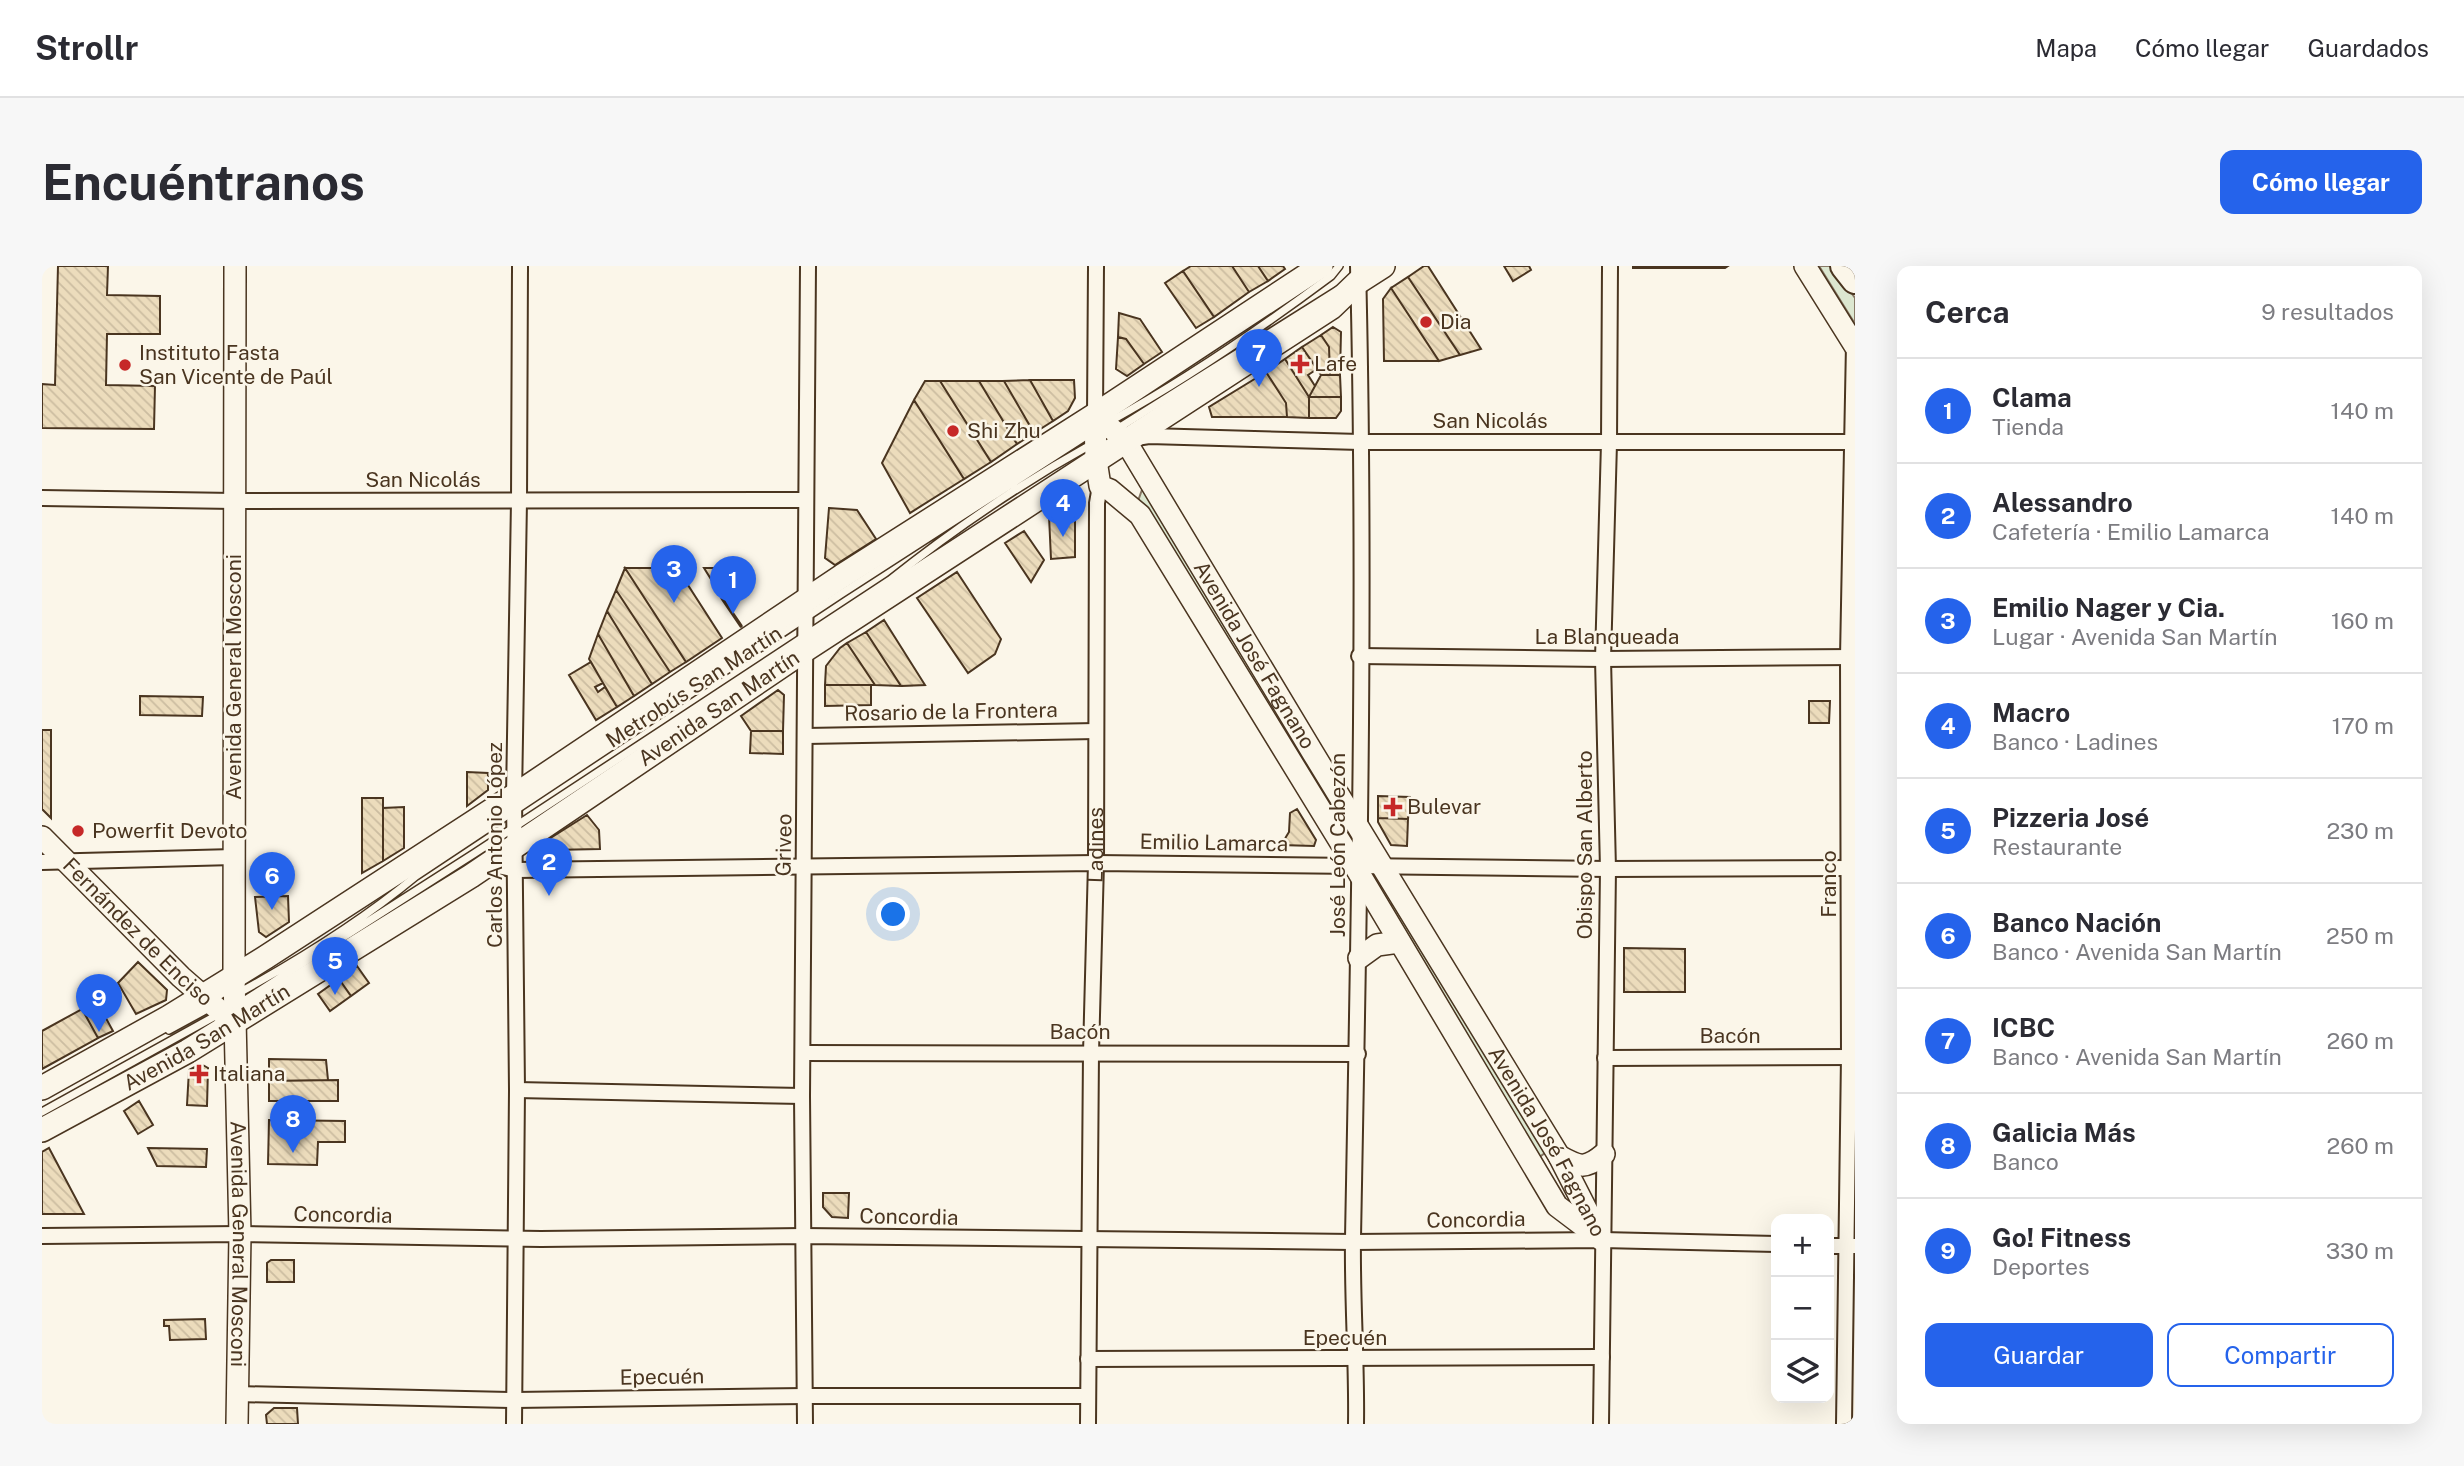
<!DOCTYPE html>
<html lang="es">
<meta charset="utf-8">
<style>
body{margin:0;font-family:"Public Sans",sans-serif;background:#f7f7f7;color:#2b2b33}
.controls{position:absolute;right:21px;bottom:21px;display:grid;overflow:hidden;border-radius:14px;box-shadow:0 7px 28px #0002}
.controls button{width:63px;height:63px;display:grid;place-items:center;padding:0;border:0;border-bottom:2px solid #e1e1e2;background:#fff;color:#2b2b33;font:35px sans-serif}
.you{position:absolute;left:852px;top:649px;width:24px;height:24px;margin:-18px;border:5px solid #fff;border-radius:50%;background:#1a73e8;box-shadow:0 0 0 10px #1a73e833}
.badge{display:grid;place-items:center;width:46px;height:46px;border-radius:50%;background:#2563eb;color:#fff;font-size:23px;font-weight:700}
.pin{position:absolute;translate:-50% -58px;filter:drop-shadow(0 2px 4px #0008)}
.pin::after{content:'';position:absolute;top:37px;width:24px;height:21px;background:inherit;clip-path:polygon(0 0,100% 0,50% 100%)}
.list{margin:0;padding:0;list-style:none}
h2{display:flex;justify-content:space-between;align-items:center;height:91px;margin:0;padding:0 28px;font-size:30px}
h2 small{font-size:23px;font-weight:400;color:#7c7c81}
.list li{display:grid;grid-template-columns:46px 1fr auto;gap:21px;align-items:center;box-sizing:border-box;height:105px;padding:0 28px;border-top:2px solid #e1e1e2}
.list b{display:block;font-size:26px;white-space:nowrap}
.list p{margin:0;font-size:23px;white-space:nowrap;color:#7c7c81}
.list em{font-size:23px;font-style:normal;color:#7c7c81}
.actions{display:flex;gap:14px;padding:21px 28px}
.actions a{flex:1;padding:16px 0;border:2px solid #2563eb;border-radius:14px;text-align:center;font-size:24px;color:#2563eb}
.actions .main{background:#2563eb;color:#fff}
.icon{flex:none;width:38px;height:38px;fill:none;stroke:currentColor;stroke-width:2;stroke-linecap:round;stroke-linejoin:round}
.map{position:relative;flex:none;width:1813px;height:1158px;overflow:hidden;border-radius:14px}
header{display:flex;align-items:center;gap:42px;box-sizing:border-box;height:98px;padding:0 35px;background:#fff;border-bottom:2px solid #e1e1e2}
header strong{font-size:33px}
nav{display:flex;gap:38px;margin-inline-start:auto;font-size:24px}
.intro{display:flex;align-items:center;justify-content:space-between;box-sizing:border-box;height:168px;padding:0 42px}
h1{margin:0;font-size:49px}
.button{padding:18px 32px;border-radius:14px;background:#2563eb;color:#fff;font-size:24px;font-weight:700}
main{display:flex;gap:42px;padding:0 42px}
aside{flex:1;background:#fff;border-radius:14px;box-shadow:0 7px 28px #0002}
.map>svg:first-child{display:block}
.grass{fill:#dce7d0;stroke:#887966;stroke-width:2}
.building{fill:url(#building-back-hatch);stroke:#4a3520;stroke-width:2}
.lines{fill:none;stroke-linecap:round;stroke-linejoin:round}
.lane-casing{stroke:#4a3520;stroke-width:10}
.street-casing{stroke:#4a3520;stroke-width:18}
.secondary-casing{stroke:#4a3520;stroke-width:24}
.primary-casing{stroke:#4a3520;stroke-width:26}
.highway-casing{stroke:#4a3520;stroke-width:30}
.lane{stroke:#fbf6e9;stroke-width:7}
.street{stroke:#fbf6e9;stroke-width:14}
.secondary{stroke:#fbf6e9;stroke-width:21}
.primary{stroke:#fbf6e9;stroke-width:23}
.highway{stroke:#fbf6e9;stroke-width:26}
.wall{stroke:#4a3520;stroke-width:3.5}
.poi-dot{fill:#c62828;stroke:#fbf6e9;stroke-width:2.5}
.labels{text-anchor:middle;stroke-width:5;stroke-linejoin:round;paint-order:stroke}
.poi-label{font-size:21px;fill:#4a3520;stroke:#fbf6e9;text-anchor:start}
.street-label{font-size:21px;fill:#4a3520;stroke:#fbf6e9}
</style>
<header>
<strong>Strollr</strong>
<nav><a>Mapa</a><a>Cómo llegar</a><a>Guardados</a></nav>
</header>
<div class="intro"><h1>Encuéntranos</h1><a class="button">Cómo llegar</a></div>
<main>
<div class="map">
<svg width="1813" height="1158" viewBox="0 0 1813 1158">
<defs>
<pattern id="building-back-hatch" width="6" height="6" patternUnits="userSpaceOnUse" patternTransform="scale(1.75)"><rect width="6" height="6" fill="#ecdcbc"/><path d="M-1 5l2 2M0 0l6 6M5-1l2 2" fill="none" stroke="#ccbda1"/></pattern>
</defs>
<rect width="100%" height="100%" fill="#fbf6e9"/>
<path class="grass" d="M 1777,0 L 1790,0 L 1813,32 L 1813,58 Z
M 1101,221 L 1265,491 L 1258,492 L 1096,235 Z
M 1352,638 L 1503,887 L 1496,892 L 1345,640 Z"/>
<path class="building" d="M 16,0 L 66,0 L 65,29 L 118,30 L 118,68 L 65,68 L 64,119 L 113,120 L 112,163 L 0,162 L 0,118 L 13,119 Z
M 1149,0 L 1190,0 L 1207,26 L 1172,51 L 1141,5 Z
M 1190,0 L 1216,0 L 1226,15 L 1207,26 Z
M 1216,0 L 1241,0 L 1243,3 L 1226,15 Z
M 1382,0 L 1386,0 L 1439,83 L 1418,89 L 1366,11 Z
M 1462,0 L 1487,0 L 1489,4 L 1471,15 Z
M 1591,0 L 1686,0 L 1683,2 L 1591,2 Z
M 1141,5 L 1172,51 L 1154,62 L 1123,17 Z
M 1366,11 L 1418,89 L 1397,95 L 1349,22 Z
M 1349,22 L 1397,95 L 1342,95 L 1341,33 Z
M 1077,47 L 1098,53 L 1120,86 L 1102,98 L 1084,73 L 1076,71 Z
M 1291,61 L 1299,66 L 1298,109 L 1288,109 L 1287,81 L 1279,69 Z
M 1279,69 L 1287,81 L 1288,109 L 1279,109 L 1260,81 Z
M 1076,71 L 1084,73 L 1102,98 L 1085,110 L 1074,103 Z
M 1260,81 L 1275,103 L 1266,109 L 1273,120 L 1267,131 L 1243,93 Z
M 1243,93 L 1267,131 L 1267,152 L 1245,151 L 1244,137 L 1224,106 Z
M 1224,106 L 1244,137 L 1245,151 L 1170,151 L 1167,141 Z
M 1279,109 L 1298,109 L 1299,131 L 1267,131 Z
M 988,114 L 1011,155 L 992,167 L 962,115 Z
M 988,114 L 1032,114 L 1033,132 L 1026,145 L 1011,155 Z
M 883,115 L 898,115 L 949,196 L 922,213 L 872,134 Z
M 898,115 L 937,115 L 975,178 L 949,196 Z
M 937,115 L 962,115 L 992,167 L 975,178 Z
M 1267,131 L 1299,131 L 1299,145 L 1294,152 L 1267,152 Z
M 872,134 L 922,213 L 868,247 L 840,197 Z
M 1033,240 L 1033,291 L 1009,293 L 1007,250 Z
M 787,242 L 815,244 L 834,273 L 793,299 L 783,292 Z
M 982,265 L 1002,294 L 989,316 L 963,277 Z
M 583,302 L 635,302 L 680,372 L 644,396 Z
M 583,302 L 644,396 L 628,406 L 574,324 Z
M 662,302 L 700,302 L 700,313 L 690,329 L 682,334 Z
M 915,306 L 959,373 L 953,388 L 926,407 L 875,332 Z
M 574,324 L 628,406 L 610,418 L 565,345 Z
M 565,345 L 610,418 L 592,430 L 556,368 Z
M 842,354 L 883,419 L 859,420 L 824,366 Z
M 824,366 L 859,420 L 833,419 L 805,377 Z
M 556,368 L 592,430 L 575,441 L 547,393 Z
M 805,377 L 833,419 L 783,419 L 784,400 L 798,382 Z
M 549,396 L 561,417 L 553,421 L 556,426 L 563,421 L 575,441 L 554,454 L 527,409 Z
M 783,419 L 829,419 L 829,439 L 783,440 Z
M 736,424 L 742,429 L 741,465 L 709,465 L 699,450 Z
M 98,430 L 161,431 L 160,450 L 98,449 Z
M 1767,435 L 1788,435 L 1787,457 L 1767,457 Z
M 0,464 L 9,464 L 9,552 L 0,543 Z
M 709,465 L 741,465 L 741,488 L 708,487 Z
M 425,506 L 446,507 L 446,524 L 425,540 Z
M 1336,530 L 1368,531 L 1366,553 L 1336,552 Z
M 320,532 L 341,532 L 341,595 L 320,607 Z
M 362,541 L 362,582 L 341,595 L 341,542 Z
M 1255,543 L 1274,574 L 1272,580 L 1239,579 L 1247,566 L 1248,547 Z
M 545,549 L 557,564 L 558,583 L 510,584 L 507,573 Z
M 1336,552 L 1366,553 L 1365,580 L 1349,579 L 1336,556 Z
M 246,630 L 247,656 L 224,671 L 217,666 L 213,631 Z
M 1582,682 L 1643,683 L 1643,726 L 1582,726 Z
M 96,696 L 125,724 L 124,734 L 94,748 L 76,717 Z
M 315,700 L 327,717 L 309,730 L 297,713 Z
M 297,713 L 309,730 L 288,745 L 276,728 Z
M 55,736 L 71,765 L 56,772 L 40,743 Z
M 40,743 L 56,772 L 0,803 L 0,765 Z
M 227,793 L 284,794 L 286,814 L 227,815 Z
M 159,798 L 166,802 L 165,840 L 145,839 L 147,804 Z
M 296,814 L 296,835 L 227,835 L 227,815 Z
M 97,835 L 111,859 L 96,868 L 82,845 Z
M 227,854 L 303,855 L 303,876 L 276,876 L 275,899 L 226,898 Z
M 7,882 L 42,948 L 0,948 L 0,886 Z
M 106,882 L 165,883 L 164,901 L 115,900 Z
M 781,927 L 807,927 L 806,952 L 790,951 L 781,941 Z
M 229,994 L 252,994 L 252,1016 L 225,1016 L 225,997 Z
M 163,1053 L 164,1073 L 128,1074 L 127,1060 L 122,1060 L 122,1054 Z
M 232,1142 L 255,1142 L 256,1158 L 225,1158 L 224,1149 Z"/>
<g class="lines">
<g class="lane-casing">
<path id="lane" d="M 1067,156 C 1145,113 1218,63 1289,10 L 1297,0
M 1075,163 L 1296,24
M 195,728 C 255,695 321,654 374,610 L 799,328 L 1050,166
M 197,738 L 433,587 L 848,314 C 912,263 978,218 1050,178
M 127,764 L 169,741
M 0,846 L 177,748"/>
</g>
<g class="street-casing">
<g id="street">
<path d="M 1053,149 L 1054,0"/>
<path d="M 1094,172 L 1107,170 L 1318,176 L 1813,176"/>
<path d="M 0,232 L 192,235 L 763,234"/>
<path d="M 1317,390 L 1561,393 L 1813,391"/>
<path d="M 764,470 L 1054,465"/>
<path d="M 0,596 L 192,591"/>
<path d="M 447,598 L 474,604 L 1054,597 L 1566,603 L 1813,602"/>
<path d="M 761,787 L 1316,788"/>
<path d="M 1563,792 L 1813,791"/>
<path d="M 475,824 L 760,830"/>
<path d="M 0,970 L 198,968 L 499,973 L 761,970 L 1311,976 L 1560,974 L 1734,978"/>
<path d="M 1787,980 L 1813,980"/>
<path d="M 1046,1093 L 1560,1091"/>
<path d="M 195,1128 L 473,1134 L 763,1130 L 1046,1130"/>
<path d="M 472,1158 L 475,824 L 472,530 L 477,235 L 478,0"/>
<path d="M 763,1158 L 760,830 L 766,0"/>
<path id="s1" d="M 1046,1158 L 1049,787 L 1054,597 L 1055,237 L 1058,220"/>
<path d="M 1314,1158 C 1315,1096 1310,1034 1311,972 C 1317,648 1324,324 1316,0"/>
<path d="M 1559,1158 L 1566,603 L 1561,393 L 1567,177 L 1568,0"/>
<path d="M 1802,1158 L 1807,790 L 1806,391 L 1812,78"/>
</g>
</g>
<g class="secondary-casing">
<g id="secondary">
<path id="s2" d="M 193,0 L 192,710 L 198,968 L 195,1158"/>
<path d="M 1763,0 L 1813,80"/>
<path d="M 1053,149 L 1054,194 L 1058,220 L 1068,224 L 1098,249 L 1302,582 L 1515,940 L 1560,974"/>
<path id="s3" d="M 1053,149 L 1083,174 L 1271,487 L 1517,890 L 1559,972"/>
<path id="s4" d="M 0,571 L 139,711 L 193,758"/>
<path d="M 1317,692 L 1335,679 L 1357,676"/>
<path d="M 1517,890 C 1537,901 1543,904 1562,888"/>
</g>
</g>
<g class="primary-casing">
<g id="primary">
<path d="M 0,822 L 127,751 L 224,691 L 472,530 L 800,310 L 1053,149 L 1279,0"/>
<path id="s5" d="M 0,864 L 146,785 L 429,610 L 763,384 L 1290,41 L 1316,16 L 1341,0"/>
</g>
</g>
<g class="highway-casing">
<path id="highway" d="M 1802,0 L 1813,14"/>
</g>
<use href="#lane" class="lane"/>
<use href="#street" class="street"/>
<use href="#secondary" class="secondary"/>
<use href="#primary" class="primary"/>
<use href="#highway" class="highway"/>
<path class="wall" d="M 680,332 L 699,360"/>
</g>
<g class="poi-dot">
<circle cx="1384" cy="56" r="7"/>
<path d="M1254.5 87.5h7v7h7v7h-7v7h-7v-7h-7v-7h7z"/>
<circle cx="83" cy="99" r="7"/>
<circle cx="911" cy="165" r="7"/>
<path d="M1347.5 530.5h7v7h7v7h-7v7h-7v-7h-7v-7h7z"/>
<circle cx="36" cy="565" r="7"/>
<path d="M153.5 797.5h7v7h7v7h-7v7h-7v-7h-7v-7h7z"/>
</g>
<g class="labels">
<g class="poi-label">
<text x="1398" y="63">Dia</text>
<text x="97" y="94">Instituto Fasta<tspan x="97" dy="24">San Vicente de Paúl</tspan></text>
<text x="1272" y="105">Lafe</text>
<text x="925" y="172">Shi Zhu</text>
<text x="1365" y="548">Bulevar</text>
<text x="50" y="572">Powerfit Devoto</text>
<text x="171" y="815">Italiana</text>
</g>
<g class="street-label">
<text x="1448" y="162">San Nicolás</text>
<text x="381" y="221">San Nicolás</text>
<text x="1565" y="378">La Blanqueada</text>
<text dy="7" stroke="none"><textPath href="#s3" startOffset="290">Avenida José Fagnano</textPath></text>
<text transform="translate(192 411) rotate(-90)" y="7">Avenida General Mosconi</text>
<text transform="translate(652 421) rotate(-33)" y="7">Metrobús San Martín</text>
<text dy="7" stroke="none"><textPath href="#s5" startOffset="798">Avenida San Martín</textPath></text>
<text transform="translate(909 446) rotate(-1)" y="7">Rosario de la Frontera</text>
<text transform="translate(1172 577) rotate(1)" y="7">Emilio Lamarca</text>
<text transform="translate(453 579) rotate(-90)" y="7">Carlos Antonio López</text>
<text transform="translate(742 579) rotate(-89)" y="7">Griveo</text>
<text dy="7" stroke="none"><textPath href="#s1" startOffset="579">Ladines</textPath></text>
<text transform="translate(1296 579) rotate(-90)" y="7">José León Cabezón</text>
<text transform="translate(1543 579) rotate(-90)" y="7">Obispo San Alberto</text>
<text transform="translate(1787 618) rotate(-90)" y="7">Franco</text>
<text dy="7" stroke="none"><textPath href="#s4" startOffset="135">Fernández de Enciso</textPath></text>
<text x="1038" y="773">Bacón</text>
<text x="1688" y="777">Bacón</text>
<text dy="7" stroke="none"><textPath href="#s5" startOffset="189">Avenida San Martín</textPath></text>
<text dy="7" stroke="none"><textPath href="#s3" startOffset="858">Avenida José Fagnano</textPath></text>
<text transform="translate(301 949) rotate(1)" y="7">Concordia</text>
<text transform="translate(867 951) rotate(1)" y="7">Concordia</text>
<text transform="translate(1434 954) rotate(-1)" y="7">Concordia</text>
<text dy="7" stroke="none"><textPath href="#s2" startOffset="978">Avenida General Mosconi</textPath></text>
<text x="1303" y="1079">Epecuén</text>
<text transform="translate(620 1111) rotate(-1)" y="7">Epecuén</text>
</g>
</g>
</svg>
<div class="controls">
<button>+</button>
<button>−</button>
<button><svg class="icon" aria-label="layers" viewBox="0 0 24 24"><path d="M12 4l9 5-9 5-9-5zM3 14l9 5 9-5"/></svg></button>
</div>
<div class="you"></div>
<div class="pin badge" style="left:691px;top:348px">1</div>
<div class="pin badge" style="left:507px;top:630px">2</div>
<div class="pin badge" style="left:632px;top:337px">3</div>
<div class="pin badge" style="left:1021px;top:271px">4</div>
<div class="pin badge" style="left:293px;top:729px">5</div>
<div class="pin badge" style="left:230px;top:644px">6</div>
<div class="pin badge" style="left:1217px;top:121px">7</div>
<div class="pin badge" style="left:251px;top:887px">8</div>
<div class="pin badge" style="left:57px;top:766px">9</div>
</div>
<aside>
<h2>Cerca<small>9 resultados</small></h2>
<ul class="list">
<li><span class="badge">1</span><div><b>Clama</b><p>Tienda</p></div><em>140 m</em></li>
<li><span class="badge">2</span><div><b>Alessandro</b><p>Cafetería · Emilio Lamarca</p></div><em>140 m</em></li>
<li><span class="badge">3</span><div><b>Emilio Nager y Cia.</b><p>Lugar · Avenida San Martín</p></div><em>160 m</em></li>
<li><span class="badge">4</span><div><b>Macro</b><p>Banco · Ladines</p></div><em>170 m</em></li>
<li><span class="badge">5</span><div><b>Pizzeria José</b><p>Restaurante</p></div><em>230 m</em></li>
<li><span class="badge">6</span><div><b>Banco Nación</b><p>Banco · Avenida San Martín</p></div><em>250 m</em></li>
<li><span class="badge">7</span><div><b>ICBC</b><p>Banco · Avenida San Martín</p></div><em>260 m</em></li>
<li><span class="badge">8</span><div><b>Galicia Más</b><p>Banco</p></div><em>260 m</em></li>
<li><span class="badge">9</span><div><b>Go! Fitness</b><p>Deportes</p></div><em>330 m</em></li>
</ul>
<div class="actions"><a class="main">Guardar</a><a>Compartir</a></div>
</aside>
</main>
